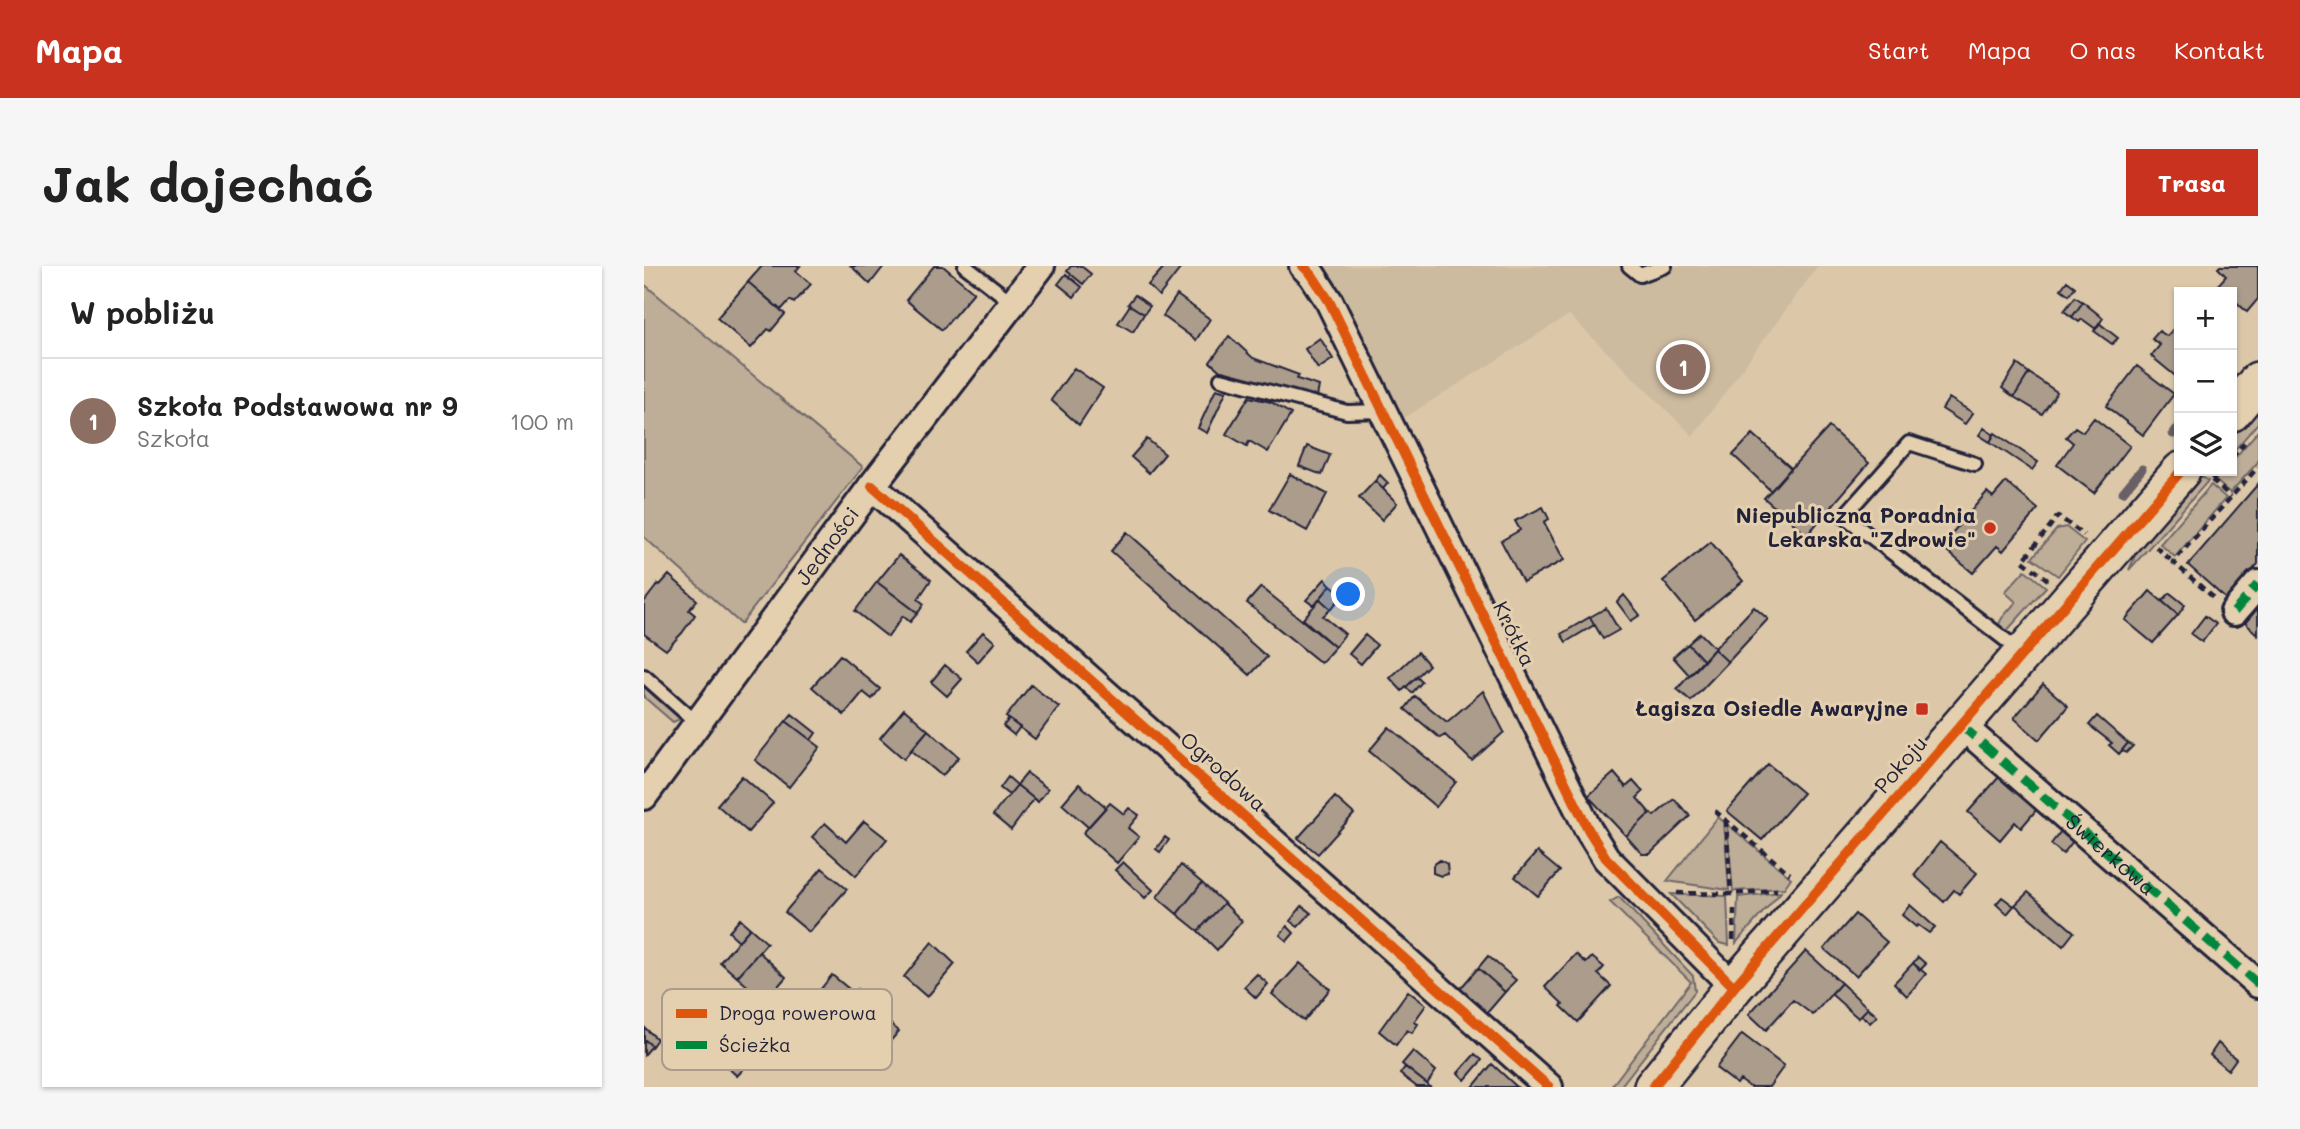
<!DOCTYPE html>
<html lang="pl">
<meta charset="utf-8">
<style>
body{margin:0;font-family:Mali,sans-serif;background:#f6f6f6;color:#222}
.controls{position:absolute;right:21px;top:21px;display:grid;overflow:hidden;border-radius:0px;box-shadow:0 2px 5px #0004}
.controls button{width:63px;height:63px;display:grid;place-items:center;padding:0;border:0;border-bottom:2px solid #e0e0e0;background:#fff;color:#222;font:35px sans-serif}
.you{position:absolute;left:705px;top:329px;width:24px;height:24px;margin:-18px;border:5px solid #fff;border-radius:50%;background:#1a73e8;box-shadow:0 0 0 10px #1a73e833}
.badge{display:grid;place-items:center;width:46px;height:46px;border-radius:50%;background:#c8321e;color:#fff;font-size:23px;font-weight:700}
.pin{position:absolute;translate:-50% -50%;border:4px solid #fff;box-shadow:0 2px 7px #0006}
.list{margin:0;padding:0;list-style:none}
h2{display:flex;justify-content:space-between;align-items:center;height:91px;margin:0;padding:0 28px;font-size:30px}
h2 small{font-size:23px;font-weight:400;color:#767676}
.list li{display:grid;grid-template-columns:46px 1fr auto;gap:21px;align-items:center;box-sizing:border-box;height:126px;padding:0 28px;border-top:2px solid #e0e0e0}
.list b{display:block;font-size:26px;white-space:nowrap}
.list p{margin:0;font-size:23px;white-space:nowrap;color:#767676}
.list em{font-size:23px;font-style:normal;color:#767676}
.icon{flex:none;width:38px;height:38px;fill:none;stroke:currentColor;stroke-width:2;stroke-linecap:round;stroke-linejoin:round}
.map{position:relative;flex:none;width:1614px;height:821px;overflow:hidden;border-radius:0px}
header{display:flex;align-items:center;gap:42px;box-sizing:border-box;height:98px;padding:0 35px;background:#c8321e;color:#fff}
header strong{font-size:33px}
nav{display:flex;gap:38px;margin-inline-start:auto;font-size:24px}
.intro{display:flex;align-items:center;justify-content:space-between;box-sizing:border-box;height:168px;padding:0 42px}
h1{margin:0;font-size:49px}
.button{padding:18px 32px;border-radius:0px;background:#c8321e;color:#fff;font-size:24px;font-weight:700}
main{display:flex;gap:42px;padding:0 42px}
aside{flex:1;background:#fff;border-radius:0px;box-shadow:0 2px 5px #0004}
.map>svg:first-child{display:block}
.built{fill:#cdbba0}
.green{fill:#bead97;stroke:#706869;stroke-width:2}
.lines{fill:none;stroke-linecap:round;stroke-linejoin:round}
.stream{stroke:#696066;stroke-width:9}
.building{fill:#ab9c8c;stroke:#22223b;stroke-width:2}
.lane-casing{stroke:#22223b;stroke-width:18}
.street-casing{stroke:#22223b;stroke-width:32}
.secondary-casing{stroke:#22223b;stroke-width:42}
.path{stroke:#22223b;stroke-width:4.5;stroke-dasharray:7 5;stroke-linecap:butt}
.lane{stroke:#e4cfae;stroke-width:12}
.street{stroke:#e4cfae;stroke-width:26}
.secondary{stroke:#e4cfae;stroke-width:37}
.quiet{stroke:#00873e;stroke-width:9;stroke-dasharray:18 9;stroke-linecap:butt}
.cycleway-casing{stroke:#e4cfae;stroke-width:15}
.cycleway{stroke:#de560e;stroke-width:10}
.poi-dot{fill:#c8321e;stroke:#e4cfae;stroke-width:2.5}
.labels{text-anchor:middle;stroke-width:6;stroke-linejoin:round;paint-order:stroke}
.poi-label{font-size:21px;font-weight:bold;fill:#22223b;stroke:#e4cfae;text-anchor:end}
.street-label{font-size:21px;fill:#22223b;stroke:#e4cfae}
.key{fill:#e4cfae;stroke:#aa9b8c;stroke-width:2}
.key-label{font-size:19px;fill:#22223b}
</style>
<header>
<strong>Mapa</strong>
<nav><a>Start</a><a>Mapa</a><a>O nas</a><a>Kontakt</a></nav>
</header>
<div class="intro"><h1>Jak dojechać</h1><a class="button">Trasa</a></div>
<main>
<aside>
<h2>W pobliżu<small></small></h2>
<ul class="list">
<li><span class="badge" style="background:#8d6e63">1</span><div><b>Szkoła Podstawowa nr 9</b><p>Szkoła</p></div><em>100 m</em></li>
</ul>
</aside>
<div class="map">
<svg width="1614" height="821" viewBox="0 0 1614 821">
<rect width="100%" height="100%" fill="#dcc8a9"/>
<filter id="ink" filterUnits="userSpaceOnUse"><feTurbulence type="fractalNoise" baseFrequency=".0143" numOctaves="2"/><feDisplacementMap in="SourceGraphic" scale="14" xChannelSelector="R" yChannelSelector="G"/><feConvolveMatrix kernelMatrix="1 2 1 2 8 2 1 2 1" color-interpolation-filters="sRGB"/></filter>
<g filter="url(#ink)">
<path class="built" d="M 672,0 L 1174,0 L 1049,170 L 925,49 L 760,152 L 684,10 Z"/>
<path class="green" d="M 0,18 L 219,201 L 97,358 L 0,271 Z
M 1614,141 L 1614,157 L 1588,187 L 1588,171 Z
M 1614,165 L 1614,196 L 1586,227 L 1571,214 L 1579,205 L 1588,205 L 1588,195 Z
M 1554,208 L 1564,215 L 1485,304 L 1495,280 Z
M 1567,219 L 1582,232 L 1531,291 L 1516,278 Z
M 1422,261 L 1441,276 L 1414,310 L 1388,292 L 1413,263 Z
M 1381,304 L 1402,321 L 1360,368 L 1353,362 L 1358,352 L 1372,336 L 1361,326 Z
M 0,421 L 36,453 L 29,456 L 0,431 Z
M 1243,515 L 1235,531 L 1100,684 L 1091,690 Z
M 1074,551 L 1080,556 L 1085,624 L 1023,615 Z
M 1083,558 L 1147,612 L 1140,622 L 1089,625 Z
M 1137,626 L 1092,677 L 1094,631 Z
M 1027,628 L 1083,630 L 1085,679 L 1075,677 Z
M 975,631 L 1049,710 L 1051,725 L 976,821 L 967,821 L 1047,716 L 966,636 Z"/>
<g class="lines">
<path class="stream" d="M 1529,168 L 1535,160
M 1479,226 L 1498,203"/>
</g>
<path class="building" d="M 118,0 L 156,0 L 152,5 L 167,18 L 150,37 L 146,34 L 137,44 L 104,16 Z
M 207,0 L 240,0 L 226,18 Z
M 290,0 L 299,0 L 330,26 L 298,64 L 262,34 Z
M 427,0 L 437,0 L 447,8 L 439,18 L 423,5 Z
M 521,0 L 532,0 L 536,3 L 515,30 L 504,19 Z
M 1576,0 L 1614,0 L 1614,33 L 1603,46 L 1588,32 L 1588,26 L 1581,26 L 1573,20 L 1582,10 L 1574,2 Z
M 422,8 L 438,21 L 430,31 L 414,18 Z
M 1423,15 L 1431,21 L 1425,29 L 1417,23 Z
M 104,16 L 141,48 L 127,65 L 124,63 L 107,82 L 73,52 Z
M 491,29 L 506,40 L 500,48 L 484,38 Z
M 533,29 L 566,53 L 552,74 L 519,50 Z
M 1431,31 L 1439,36 L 1428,51 L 1420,45 Z
M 1439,36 L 1459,52 L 1452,63 L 1438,53 L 1435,56 L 1428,51 Z
M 486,39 L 500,48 L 489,66 L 474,57 Z
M 1455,57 L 1474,72 L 1468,78 L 1450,65 Z
M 1532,60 L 1535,63 L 1535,113 L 1507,90 L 1516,79 L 1508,73 L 1515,65 L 1523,70 Z
M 585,70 L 609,92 L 655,109 L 653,113 L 675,120 L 673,131 L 581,109 L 566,96 Z
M 676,72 L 689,93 L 674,103 L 661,83 Z
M 1373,98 L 1385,107 L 1370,131 L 1358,122 Z
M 1493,100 L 1530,128 L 1499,169 L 1462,140 Z
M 430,102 L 459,122 L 435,159 L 407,134 Z
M 1385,107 L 1413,126 L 1398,148 L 1370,131 Z
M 572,123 L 582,126 L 563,167 L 554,162 Z
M 605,131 L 627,136 L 647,148 L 624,186 L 605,175 L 603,180 L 582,168 Z
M 1305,132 L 1329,147 L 1321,158 L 1298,143 Z
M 1450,152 L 1486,180 L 1450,227 L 1413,199 L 1429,177 L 1422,171 L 1431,161 L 1439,166 Z
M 1185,161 L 1225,197 L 1163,269 L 1120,232 Z
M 1340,162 L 1350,169 L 1346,176 L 1335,169 Z
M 1351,167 L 1394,196 L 1388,204 L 1346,176 Z
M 1109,168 L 1147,202 L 1127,225 L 1089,189 Z
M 503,173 L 521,188 L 505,207 L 487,191 Z
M 663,180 L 686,189 L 678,209 L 655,200 Z
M 646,208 L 683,228 L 663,265 L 625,244 Z
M 736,209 L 744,217 L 739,223 L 731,215 Z
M 731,215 L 753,237 L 738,254 L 715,232 Z
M 1362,216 L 1394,243 L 1359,285 L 1353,280 L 1329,307 L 1297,280 L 1343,226 L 1349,231 Z
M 1614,218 L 1614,298 L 1583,334 L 1544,299 Z
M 899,241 L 905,253 L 900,256 L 920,294 L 879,316 L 857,275 L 876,264 L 871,255 Z
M 483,266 L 623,391 L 606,409 L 467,285 Z
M 1067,276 L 1099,315 L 1051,354 L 1019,315 Z
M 255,289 L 287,314 L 274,333 L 280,338 L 274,347 L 233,316 Z
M 25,309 L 53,334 L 45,344 L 51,349 L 38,367 L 22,384 L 0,368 L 0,336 L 14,318 L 16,319 Z
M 681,313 L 687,319 L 670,340 L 662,334 Z
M 233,316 L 274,347 L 266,356 L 259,350 L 244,371 L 211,345 Z
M 687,319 L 699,329 L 687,343 L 676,333 Z
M 617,321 L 691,381 L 677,397 L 603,337 Z
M 1506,325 L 1534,349 L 1509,377 L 1481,354 Z
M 1526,327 L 1541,339 L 1534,349 L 1518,335 Z
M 980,329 L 996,349 L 987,355 L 973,336 Z
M 676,333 L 687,343 L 679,350 L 701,368 L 691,381 L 659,353 Z
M 1110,341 L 1124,353 L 1084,396 L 1070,383 Z
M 962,342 L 975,364 L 959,373 L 946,351 Z
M 1614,342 L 1614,369 L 1601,357 Z
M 1561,350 L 1572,358 L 1558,376 L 1547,368 Z
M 946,351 L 950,359 L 922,376 L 917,368 Z
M 339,366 L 351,376 L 334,396 L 322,385 Z
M 1056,367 L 1071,382 L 1060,395 L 1044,378 Z
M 721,369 L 733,379 L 717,398 L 705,388 Z
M 1044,378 L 1060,395 L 1046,410 L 1029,391 Z
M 1070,383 L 1084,396 L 1047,435 L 1033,423 Z
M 774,386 L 785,399 L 758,425 L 746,412 Z
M 196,389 L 236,423 L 228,433 L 219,426 L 200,449 L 168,421 Z
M 301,399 L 318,413 L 303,430 L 287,416 Z
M 773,411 L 778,416 L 768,427 L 762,421 Z
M 1399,418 L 1424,440 L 1395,474 L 1370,452 Z
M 387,419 L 415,441 L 391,473 L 362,451 Z
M 839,425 L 860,466 L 828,495 L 801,469 L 796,472 L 761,443 L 771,430 L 803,456 Z
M 260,443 L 284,464 L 260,493 L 236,472 Z
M 148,448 L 172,467 L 167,474 L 142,455 Z
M 1453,450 L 1484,477 L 1475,488 L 1465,479 L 1468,477 L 1445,459 Z
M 365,453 L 376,461 L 370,469 L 359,460 Z
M 142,455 L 176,481 L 145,521 L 111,494 Z
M 745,461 L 812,516 L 792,541 L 725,485 Z
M 284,464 L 315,491 L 298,510 L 267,484 Z
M 1484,477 L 1489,480 L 1482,487 L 1478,484 Z
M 1124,498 L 1159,527 L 1118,574 L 1083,545 Z
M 383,507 L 404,523 L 394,536 L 373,519 Z
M 970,507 L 982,521 L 989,515 L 999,526 L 993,532 L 1006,547 L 982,570 L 944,530 Z
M 98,510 L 129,537 L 104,566 L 73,539 Z
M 364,511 L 373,519 L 365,529 L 356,522 Z
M 1355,511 L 1393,543 L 1377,562 L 1371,556 L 1356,574 L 1324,546 Z
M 435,518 L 462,541 L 444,561 L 418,538 Z
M 373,519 L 390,533 L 367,564 L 349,549 Z
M 691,531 L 710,548 L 674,588 L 654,572 Z
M 1030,533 L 1046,550 L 1006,588 L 998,588 L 982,570 L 1006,547 L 1010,550 Z
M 466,537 L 480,548 L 485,542 L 495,549 L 484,562 L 495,571 L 473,597 L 439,567 Z
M 220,555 L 243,573 L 212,610 L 168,571 L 181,557 L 202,576 Z
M 1417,565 L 1429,575 L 1419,588 L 1407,578 Z
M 521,571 L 525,574 L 516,586 L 512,583 Z
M 1296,576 L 1333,607 L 1315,628 L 1310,624 L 1300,636 L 1270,609 Z
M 893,586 L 916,605 L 894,630 L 871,611 Z
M 796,594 L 803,598 L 804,608 L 797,610 L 789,607 L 789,599 Z
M 479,596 L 509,624 L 501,632 L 471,604 Z
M 537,599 L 558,617 L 533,648 L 513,631 Z
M 178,602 L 203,623 L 165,666 L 141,646 Z
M 558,617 L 580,637 L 554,665 L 533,648 Z
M 1384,626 L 1430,666 L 1419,680 L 1371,639 Z
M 1358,631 L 1370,640 L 1363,648 L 1352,638 Z
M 580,637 L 598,655 L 573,684 L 554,665 Z
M 1266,639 L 1291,661 L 1285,667 L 1274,659 L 1272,661 L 1258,649 Z
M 658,640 L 667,647 L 654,661 L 646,655 Z
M 1211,648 L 1243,676 L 1212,710 L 1180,683 Z
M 96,653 L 106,662 L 95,675 L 85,666 Z
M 643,660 L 650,667 L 643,675 L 636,669 Z
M 106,662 L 123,677 L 93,711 L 76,696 Z
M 288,676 L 311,698 L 283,731 L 260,711 Z
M 1162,685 L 1197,717 L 1169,749 L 1149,734 L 1122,764 L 1105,748 Z
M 115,686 L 142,711 L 121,735 L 93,711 Z
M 932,688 L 942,697 L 948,691 L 960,701 L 954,708 L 967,720 L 934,756 L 917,740 L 919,738 L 901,721 Z
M 844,690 L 872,714 L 861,726 L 834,702 Z
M 1274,691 L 1282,698 L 1276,704 L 1269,697 Z
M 656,697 L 686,723 L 660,755 L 628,728 Z
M 1269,697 L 1282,708 L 1263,730 L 1250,717 Z
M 834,702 L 861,726 L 837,754 L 809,731 Z
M 613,708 L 624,718 L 612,732 L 600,721 Z
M 188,709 L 210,727 L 213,723 L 218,728 L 215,732 L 220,736 L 209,750 L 176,724 Z
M 1197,717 L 1224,742 L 1214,752 L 1187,728 Z
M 764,725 L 782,739 L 770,756 L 774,758 L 768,767 L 763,764 L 752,779 L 735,765 Z
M 220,736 L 255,765 L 243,779 L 209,750 Z
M 1224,742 L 1233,750 L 1226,757 L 1217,749 Z
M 91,744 L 132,783 L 126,790 L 118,783 L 93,810 L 59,779 Z
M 0,761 L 13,773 L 8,780 L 0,773 Z
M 1098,768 L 1140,800 L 1125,821 L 1106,821 L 1096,814 L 1093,818 L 1072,802 Z
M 0,773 L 8,780 L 0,789 Z
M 1574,777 L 1592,793 L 1584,804 L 1566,789 Z
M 769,785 L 792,805 L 783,818 L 758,798 Z
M 831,788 L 838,794 L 821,814 L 814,807 Z
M 848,798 L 873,821 L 829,821 Z
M 761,801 L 783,818 L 786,821 L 773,821 L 756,808 Z"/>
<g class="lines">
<g class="lane-casing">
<path id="lane" d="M 321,0 L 369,37
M 985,0 L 996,9 L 1021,0
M 577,113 L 703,146 L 739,145
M 1331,198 L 1265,177 L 1200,250 L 1376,385
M 0,410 L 53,457"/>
</g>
<g class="street-casing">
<g id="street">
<path d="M 659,0 L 668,9 L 685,35 L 944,563 L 962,592 L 1090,721"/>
<path d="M 228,220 L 905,821"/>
<path d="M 1590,346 L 1614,318"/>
<path id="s1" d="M 1317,459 L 1614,718"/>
<path id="s2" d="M 0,530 L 228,220 L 397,0"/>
</g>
</g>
<g class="secondary-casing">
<path id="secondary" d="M 1588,146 L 1614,115
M 1009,821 L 1090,721 L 1537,205"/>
</g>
<path class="path" d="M 1588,191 L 1601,176
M 1568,214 L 1576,205
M 1568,214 L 1587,231
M 1512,281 L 1529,296
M 1404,314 L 1379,295 L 1414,250 L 1440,269
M 1569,331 L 1529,296 L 1614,201
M 1071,545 L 1146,608
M 1082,554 L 1087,628
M 1033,627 L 1087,628 L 1133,624
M 1089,674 L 1090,643"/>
<use href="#lane" class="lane"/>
<use href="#street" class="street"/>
<use href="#secondary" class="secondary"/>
<path class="quiet" d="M 1590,346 L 1614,318
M 1317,459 L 1614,718"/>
<g class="cycleway-casing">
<path id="cycleway" d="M 659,0 L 668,9 L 685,35 L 944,563 L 962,592 L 1090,721
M 228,220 L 905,821
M 1009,821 L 1090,721 L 1537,205"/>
</g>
<use href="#cycleway" class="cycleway"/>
</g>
</g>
<g class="poi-dot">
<circle cx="1346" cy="262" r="7"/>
<rect x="1271" y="436" width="14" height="14" rx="3.5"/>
</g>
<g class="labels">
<g class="poi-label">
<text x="1332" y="257">Niepubliczna Poradnia<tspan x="1332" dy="24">Lekarska "Zdrowie"</tspan></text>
<text x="1264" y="450">Łagisza Osiedle Awaryjne</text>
</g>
<g class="street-label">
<text dy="7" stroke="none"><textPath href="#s2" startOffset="310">Jedności</textPath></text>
<text transform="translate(870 368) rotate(64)" y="7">Krótka</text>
<text transform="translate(1257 499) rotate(-49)" y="7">Pokoju</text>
<text transform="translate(579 506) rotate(42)" y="7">Ogrodowa</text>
<text dy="7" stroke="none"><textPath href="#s1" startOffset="198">Świerkowa</textPath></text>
</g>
</g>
<rect x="18" y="723" width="230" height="81" rx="10" class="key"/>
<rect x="32" y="743" width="31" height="9" fill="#de560e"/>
<rect x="32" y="775" width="31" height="8" fill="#00873e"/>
<g class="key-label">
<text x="75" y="754">Droga rowerowa</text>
<text x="75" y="786">Ścieżka</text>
</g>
</svg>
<div class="controls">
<button>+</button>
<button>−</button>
<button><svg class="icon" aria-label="layers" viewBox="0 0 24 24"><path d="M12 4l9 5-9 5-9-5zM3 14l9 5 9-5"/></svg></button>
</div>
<div class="you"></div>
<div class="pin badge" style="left:1039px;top:101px;background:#8d6e63">1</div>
</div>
</main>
